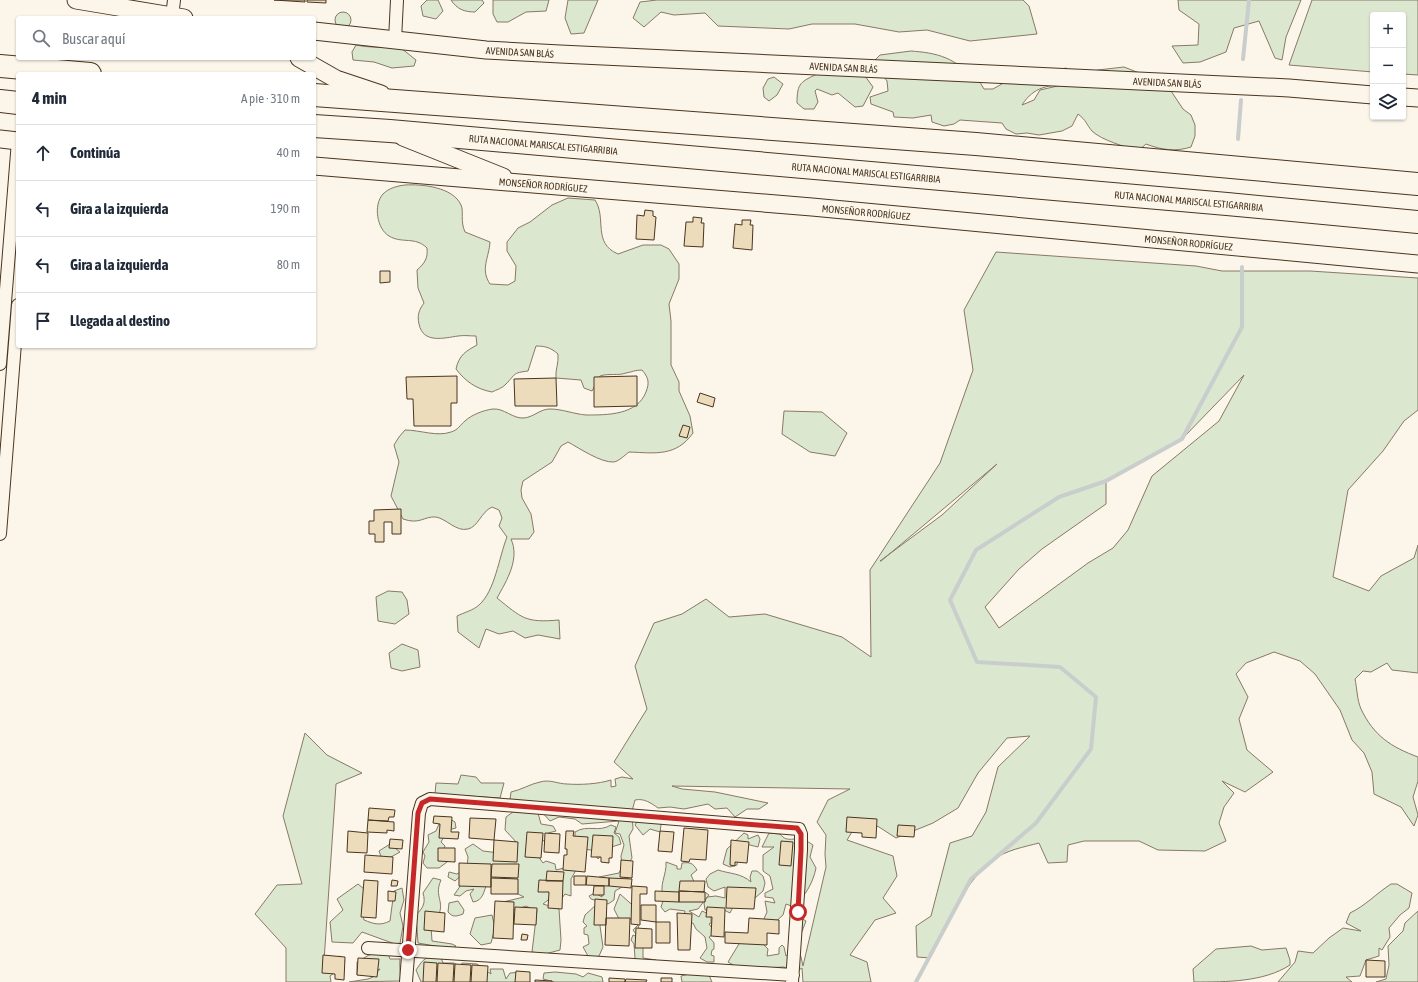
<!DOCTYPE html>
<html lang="es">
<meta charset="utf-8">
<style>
body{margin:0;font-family:"Asap Condensed",sans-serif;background:#f6f6f7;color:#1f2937}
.controls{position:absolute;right:12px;top:12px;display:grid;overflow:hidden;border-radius:4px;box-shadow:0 1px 3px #0004}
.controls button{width:36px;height:36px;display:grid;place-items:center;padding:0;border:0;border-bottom:1px solid #e0e1e3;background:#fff;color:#1f2937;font:20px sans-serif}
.stop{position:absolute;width:12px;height:12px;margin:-9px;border:3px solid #c62828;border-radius:50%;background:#fff}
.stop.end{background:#c62828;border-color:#fff;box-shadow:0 1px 4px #0008}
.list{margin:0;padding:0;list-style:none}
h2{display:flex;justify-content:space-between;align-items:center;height:52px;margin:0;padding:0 16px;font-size:17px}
h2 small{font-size:13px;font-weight:400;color:#747a83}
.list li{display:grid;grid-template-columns:26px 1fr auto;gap:12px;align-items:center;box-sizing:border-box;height:56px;padding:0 16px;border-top:1px solid #e0e1e3}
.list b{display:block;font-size:15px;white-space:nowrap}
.list em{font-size:13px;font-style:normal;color:#747a83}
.icon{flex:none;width:22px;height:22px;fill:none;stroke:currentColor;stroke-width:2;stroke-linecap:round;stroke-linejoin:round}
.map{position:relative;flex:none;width:1418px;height:982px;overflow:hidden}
.search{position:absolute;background:#fff;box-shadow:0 1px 3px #0004;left:16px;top:16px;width:300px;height:44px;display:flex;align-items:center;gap:10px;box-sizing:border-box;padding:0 14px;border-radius:4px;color:#747a83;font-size:15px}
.panel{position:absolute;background:#fff;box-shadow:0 1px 3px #0004;left:16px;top:72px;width:300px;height:276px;border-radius:4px}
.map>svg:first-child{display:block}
.green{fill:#dce7d0;stroke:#887966;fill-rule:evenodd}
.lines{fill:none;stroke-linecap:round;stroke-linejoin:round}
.stream{stroke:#c9cecd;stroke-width:4}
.building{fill:#ecdcbc;stroke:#4a3520}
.street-casing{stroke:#4a3520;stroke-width:14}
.secondary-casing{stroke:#4a3520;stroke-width:19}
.highway-casing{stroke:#4a3520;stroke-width:24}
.street{stroke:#fbf6e9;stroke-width:12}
.secondary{stroke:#fbf6e9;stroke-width:17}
.highway{stroke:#fbf6e9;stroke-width:22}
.route{stroke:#c62828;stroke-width:5}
.labels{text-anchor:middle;stroke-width:3;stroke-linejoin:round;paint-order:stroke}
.street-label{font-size:10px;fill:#4a3520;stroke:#fbf6e9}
</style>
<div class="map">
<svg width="1418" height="982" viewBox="0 0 1418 982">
<rect width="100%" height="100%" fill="#fbf6e9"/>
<path class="green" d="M 427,0 L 438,0 L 443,11 L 436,19 L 423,16 L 421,6 Z
M 451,0 L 482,0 L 484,3 L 475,12 C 464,12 457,9 451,0 Z
M 493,0 L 549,0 L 546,11 L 526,12 L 508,22 L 497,22 L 493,14 Z
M 568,0 L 598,0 L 584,33 L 571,34 L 565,18 Z
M 657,0 L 1023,0 L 1029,6 L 1037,34 L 970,41 L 927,30 L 899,32 L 855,24 L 812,24 L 789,29 L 718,26 L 705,13 L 674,15 L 661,12 L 644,27 L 633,18 L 640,2 Z
M 1178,0 L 1301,0 L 1286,37 L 1282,60 L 1275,58 L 1259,21 L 1234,28 L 1226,52 L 1200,62 L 1183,63 L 1172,46 L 1198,45 L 1199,24 L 1179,10 Z
M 1312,0 L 1418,0 L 1418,75 L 1403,74 L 1403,15 L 1373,15 L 1373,72 L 1289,65 Z
M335 20a8 8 0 1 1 16 0a8 8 0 1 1-16 0Z
M 356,45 C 370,48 386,47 401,48 L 416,60 L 414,66 L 392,68 L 374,62 L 353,60 L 352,52 Z
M 911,51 C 923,52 934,53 946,58 C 956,62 957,66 969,67 C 974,76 980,81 984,89 L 993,89 L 1007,81 L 1019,79 L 1028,81 L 1044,73 L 1066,68 L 1071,72 L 1070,83 C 1048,86 1034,86 1022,105 L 1034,100 L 1040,90 L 1062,85 L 1073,85 L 1083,74 L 1098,70 L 1124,67 L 1147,76 L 1149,86 L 1171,91 L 1183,109 L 1191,115 L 1195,125 L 1195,136 L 1191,147 C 1175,152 1162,150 1146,144 L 1138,151 C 1126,147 1101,140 1092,131 C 1086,124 1087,121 1078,114 L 1072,126 L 1062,131 L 1039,135 L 1027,133 L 1016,134 L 1006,129 L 1002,123 L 960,120 L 954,124 L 944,126 L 932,122 L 931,115 L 913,118 L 894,117 L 893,112 L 871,104 L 870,97 L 888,91 L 887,81 L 873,62 L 880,55 Z
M 819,73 L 865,76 L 873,87 L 863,106 L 855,107 L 838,93 L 832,95 L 817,89 L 815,91 L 818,102 L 814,109 L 804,109 L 797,103 C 797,82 801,82 819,73 Z
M 774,77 L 783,84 L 777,95 L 769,101 L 764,97 L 763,88 L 768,79 Z
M 405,185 C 422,184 453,187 461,205 C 464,211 460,221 465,232 L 490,242 C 489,258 480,269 490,284 L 508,285 L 515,281 L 516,266 L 507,251 L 507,242 L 518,228 L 530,222 L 552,205 L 568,198 L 595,200 C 607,218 592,243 618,254 L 643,245 L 661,245 L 669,249 L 679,264 L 679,279 L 669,304 L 671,321 L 671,365 L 679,382 L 679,391 L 690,416 L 693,433 C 676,457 655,453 629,452 C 625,455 619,461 614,462 C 601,463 579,448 568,442 L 561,446 L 552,462 L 523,481 L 521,490 L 522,498 L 531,514 L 534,532 L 529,539 L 511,539 C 520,559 507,580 497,598 C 522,618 525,623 559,620 L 560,639 L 538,635 L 525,638 L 513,631 L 499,634 L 486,629 L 479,648 L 458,632 L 457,616 C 463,613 474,610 479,605 C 495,591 499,557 507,537 L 499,526 L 502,518 L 499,510 L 492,507 C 481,512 478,527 468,529 C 456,532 447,519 436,517 C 424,516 420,525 403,519 L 391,496 L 399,462 L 394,445 L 399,437 L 405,430 C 420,430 437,437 451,432 C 458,430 460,425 465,421 C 471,415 484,410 493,409 C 504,408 513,419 524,418 C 534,417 540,409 550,409 C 562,409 574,414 586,415 C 608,415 637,415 646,392 C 650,382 648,377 642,370 C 635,370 632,372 626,373 C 618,376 609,373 600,376 L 592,391 L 584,388 L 581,380 L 556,378 C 555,370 559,363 558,354 C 551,348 546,346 536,346 L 528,371 C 512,373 516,374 506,384 C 503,388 496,390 492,392 C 476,389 465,381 456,369 C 459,355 466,351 477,345 L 476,336 C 470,336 464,335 458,336 C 444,338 423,344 419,324 C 417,315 419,310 424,303 L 418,288 L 417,270 C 425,263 428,258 427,248 C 415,236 402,244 389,236 C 377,229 373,205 383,194 C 389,188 397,186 405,185 Z
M 996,252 L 1196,266 L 1222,271 L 1310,271 L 1418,278 L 1418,410 L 1404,421 L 1383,451 L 1348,490 L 1333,577 L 1369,591 L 1381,576 L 1414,558 L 1418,545 L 1418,673 L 1392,670 L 1387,663 L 1371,672 L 1363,671 L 1355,679 C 1357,688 1357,700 1361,709 C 1374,736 1391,747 1418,757 L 1418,781 L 1413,797 L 1418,815 L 1414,826 L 1401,807 L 1374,794 L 1372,772 L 1364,753 L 1352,740 L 1340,710 L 1315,674 L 1300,661 L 1274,652 L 1246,663 L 1236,674 L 1248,697 L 1239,719 L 1247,750 L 1273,772 L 1245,792 L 1222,781 L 1234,793 L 1224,807 L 1219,823 L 1226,841 L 1205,851 L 1158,850 L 1139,841 L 1084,841 L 1068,845 L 1067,862 L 1048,863 L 1039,843 C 1024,847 1006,850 993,860 C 962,884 948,924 930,958 L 917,957 L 916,926 L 931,916 L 950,843 L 972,836 L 986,812 L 998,767 L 1030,736 L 1007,738 L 978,773 L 958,808 L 933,823 L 896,838 L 879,827 L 860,819 L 847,840 L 893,856 L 897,876 L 883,898 L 896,913 L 875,920 L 850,955 L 867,962 L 871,982 L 803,982 L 802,968 L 794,973 L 784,967 L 740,969 L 728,962 L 745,934 L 761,942 L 768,949 L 767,956 L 779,954 L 779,948 L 782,945 L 784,947 L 786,956 L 789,954 L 796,915 L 806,921 L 796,947 L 801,957 L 803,966 L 826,867 L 825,854 L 826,835 L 817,822 L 828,800 L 850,789 L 672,786 L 682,789 L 715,792 L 768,803 L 759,809 L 747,809 L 735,817 L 727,808 L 715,809 L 708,804 L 684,809 L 670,807 L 658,808 C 651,803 644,798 635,800 L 632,811 L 633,829 L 629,836 L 632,858 L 627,866 L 629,876 L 622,887 L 615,891 L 614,900 L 608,904 L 591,899 L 589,896 L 595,893 L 602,897 L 599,877 L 619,873 L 622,867 L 621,856 L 624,845 L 620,834 L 615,833 L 619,821 L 582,824 L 575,819 L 559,817 L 550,821 L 541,811 L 510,800 L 511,792 C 521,790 530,784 540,782 C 550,779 558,784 567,784 C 581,785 598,784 611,780 L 611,787 L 616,786 L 615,779 L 622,777 L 633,779 L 614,762 L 647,709 L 635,666 L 654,623 L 682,614 L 706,599 L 729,617 L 765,614 L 842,637 L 871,657 L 870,570 L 940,463 L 973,370 L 964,310 ZM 1244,375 L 1219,421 L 1152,476 L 1128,530 L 1113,548 L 1088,563 L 999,628 L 985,607 L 1019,569 L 1042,549 L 1106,504 L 1106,481 L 1182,439 ZM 997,464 L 942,515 L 880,561 L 881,561 Z
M 784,411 L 822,412 L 847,433 L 835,456 L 810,452 L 782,434 Z
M 388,591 L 402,592 L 407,600 L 409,614 L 395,624 L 378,621 L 376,597 Z
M 402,644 L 418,650 L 420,667 L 402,671 L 391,668 L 389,653 Z
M 305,733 L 327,755 L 362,773 L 336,784 L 324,961 L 331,960 L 340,956 L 345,961 L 340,969 L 330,976 L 331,982 L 286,982 L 286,948 L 255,914 L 277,885 L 302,884 L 283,816 Z
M 461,775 L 476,777 L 481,783 L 504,783 L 500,798 L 435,794 L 436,783 L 458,784 Z
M 517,809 L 538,813 L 541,824 L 553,826 L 556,831 L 548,833 L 547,841 L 533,840 L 538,856 L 543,863 L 546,861 L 555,864 L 556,870 L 564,868 L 576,870 L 571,879 L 571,896 L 565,894 L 559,902 L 548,900 L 543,904 L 559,909 L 561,940 L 560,950 L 545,954 L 532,952 L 537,910 L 536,911 L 526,906 L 509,912 L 503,902 L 524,897 L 516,893 L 507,883 L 515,864 L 495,871 L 496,882 L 487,883 C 484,891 483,901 473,902 L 470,894 L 474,889 L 466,891 L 460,896 L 454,895 L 463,882 L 463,874 L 455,881 L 448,877 L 449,872 L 457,874 L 467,868 L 468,857 L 465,849 L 473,844 L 483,851 L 507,854 L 518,844 L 505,830 L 506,817 Z
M 639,818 L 662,818 L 660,832 L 650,829 L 643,835 L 635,825 Z
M 450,819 L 455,822 L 456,828 L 448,830 L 441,842 L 445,846 L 443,853 L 451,859 L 439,868 L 427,868 L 423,863 L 425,856 L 423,852 L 429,842 L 428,835 L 436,831 L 439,824 Z
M 611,825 L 616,827 L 614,833 L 619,837 L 621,844 L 608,848 L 598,859 L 591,850 L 583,849 L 575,840 L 575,832 C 588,824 598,833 611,825 Z
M 744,833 L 748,835 L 748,839 L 758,835 L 760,839 L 758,847 L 746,844 L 738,853 L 737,865 L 730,867 L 723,864 L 727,849 Z
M 769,833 L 780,834 C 788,844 795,836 804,840 C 807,841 810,843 813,845 L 810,857 L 816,868 C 813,883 805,896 794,907 L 786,904 L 783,915 L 774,923 L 763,921 L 767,912 L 765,901 L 775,903 L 773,898 L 765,897 L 765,893 L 773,889 L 770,876 L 763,871 L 763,855 L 774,847 L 762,847 Z
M 390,844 L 400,852 L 391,857 L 382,859 L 379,851 Z
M 666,862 L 677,866 L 677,869 L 681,869 L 682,863 C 690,862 693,863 697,870 L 691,875 L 696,886 L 709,895 L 698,909 L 689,911 L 699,917 L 702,911 L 711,915 L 711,923 L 709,924 L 716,933 L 709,937 L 714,943 L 714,949 L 712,950 L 711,955 L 714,956 L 714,962 L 707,962 L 700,958 L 707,948 L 705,937 L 696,929 L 693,923 L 683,924 L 685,911 L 670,909 L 665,912 L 661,907 L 664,898 C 658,886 667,875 666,862 Z
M 718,870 C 730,874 741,873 751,882 L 750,877 L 752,871 L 757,871 L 763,876 L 765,883 L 763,891 L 755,898 L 734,905 L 730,913 L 724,910 L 705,910 L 704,903 L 707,897 L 716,896 L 725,898 L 725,887 L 714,891 L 708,887 L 706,879 L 710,874 Z
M 433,878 L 441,880 C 432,900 451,903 431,926 L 432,941 L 452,944 L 456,946 L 448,952 L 435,946 L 418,943 L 416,915 C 423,908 426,903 423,893 Z
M 358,884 L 364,889 L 362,910 L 364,920 C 374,924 380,926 390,921 L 394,891 L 402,888 L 404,900 L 400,913 L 403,926 L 399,949 L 395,944 L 362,932 L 353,943 L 332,942 L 330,922 L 343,910 L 337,899 Z
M 1391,884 L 1397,884 L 1412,893 L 1409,908 L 1400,915 L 1389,928 L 1390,937 L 1382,950 L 1379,948 L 1379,956 L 1366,960 L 1360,976 L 1346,977 L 1352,982 L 1278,982 L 1295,962 L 1298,951 L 1313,953 L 1329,938 L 1343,928 L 1361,931 L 1346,923 L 1350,913 C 1365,906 1377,893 1391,884 Z
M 620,894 L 638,910 L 629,921 L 620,921 L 614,909 Z
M 458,901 L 464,910 L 463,914 C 457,916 453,918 448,912 L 449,903 Z
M 597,904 L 604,911 L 600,926 L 603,947 L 599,956 L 594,958 L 588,956 L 583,947 L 589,944 L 588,935 L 584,934 L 584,928 L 587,926 L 583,922 L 585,915 Z
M 1418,911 L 1418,982 L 1376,982 L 1386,979 L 1389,965 L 1388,946 L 1403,931 L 1405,923 Z
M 492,915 L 495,928 L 491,943 L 481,945 L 470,934 L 475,918 Z
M 638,925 L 643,948 L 643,958 L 656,960 L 653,964 L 640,963 L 635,958 L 634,944 L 631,940 L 633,935 L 635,936 L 636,934 L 633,930 Z
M 1251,946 L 1262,950 L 1286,948 L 1290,960 L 1290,965 C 1264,982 1227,982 1194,982 L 1193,969 L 1216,949 Z
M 387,951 L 390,959 L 400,959 C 399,967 401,973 400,981 L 349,982 L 368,979 L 373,977 L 380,969 L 357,975 L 357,962 L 369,955 Z
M 440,955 L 443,963 L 454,963 L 461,967 L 462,963 L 477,964 L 491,974 L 490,969 L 503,969 L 506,979 L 510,973 L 523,972 L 524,982 L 463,982 L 456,969 L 444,971 L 439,980 L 421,982 L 416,970 C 424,958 425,957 440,955 Z
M 555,972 L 576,974 L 583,977 L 588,973 L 602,977 L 603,982 L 555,982 L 543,979 L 544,973 Z
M 698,972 L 708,973 L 712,982 L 682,982 L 681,976 Z"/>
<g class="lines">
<path class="stream" d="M 1243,59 L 1249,0
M 1238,139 L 1241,100
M 916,982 L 971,879 L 1036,823 L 1091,749 L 1096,697 L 1060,667 L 977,662 L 950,600 L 976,550 L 1059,497 L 1106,481 L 1182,439 L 1242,327 L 1242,267"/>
</g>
<path class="building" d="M 274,0 L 305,0 L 305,2 Z
M 307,0 L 326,0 L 326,3 L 307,2 Z
M 645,210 L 653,211 L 653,216 L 656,217 L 654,240 L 636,239 L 637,215 L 644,216 Z
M 693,217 L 702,218 L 701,223 L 704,223 L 703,247 L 684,246 L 686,222 L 693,222 Z
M 742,220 L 751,220 L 750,225 L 753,225 L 752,250 L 733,248 L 735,224 L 742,225 Z
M 380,271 L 390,271 L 390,282 L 380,283 Z
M 457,376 L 457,403 L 451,403 L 451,426 L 414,426 L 413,399 L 407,399 L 406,377 Z
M 637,376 L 637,406 L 594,407 L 594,377 Z
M 556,378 L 557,406 L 515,406 L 514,379 Z
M 700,393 L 715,398 L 713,407 L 697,402 Z
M 683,425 L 690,427 L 687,438 L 679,436 Z
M 401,509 L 401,534 L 392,534 L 392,522 L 384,522 L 384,542 L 375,542 L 375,534 L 369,534 L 369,521 L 374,521 L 374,510 Z
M 369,808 L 395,810 L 394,817 L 389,817 L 388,821 L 368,820 Z
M 434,816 L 452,817 L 451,832 L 459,832 L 458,839 L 439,838 L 440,824 L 433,823 Z
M 847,817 L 877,819 L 876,838 L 862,837 L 862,833 L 846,832 Z
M 470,818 L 496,819 L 494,840 L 469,838 Z
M 368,820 L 394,822 L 394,831 L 387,830 L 387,833 L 367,832 Z
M 898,825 L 915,826 L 914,837 L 897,836 Z
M 684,828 L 708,830 L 706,860 L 690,859 L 689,862 L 681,861 Z
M 348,831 L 368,833 L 367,853 L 347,852 Z
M 566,831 L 574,831 L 573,836 L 588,837 L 585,872 L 563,870 L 564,855 L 567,855 L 567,849 L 565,849 Z
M 660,831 L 674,832 L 672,852 L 658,851 Z
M 527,832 L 543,833 L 541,858 L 525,857 Z
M 545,833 L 560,834 L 559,853 L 544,852 Z
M 593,835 L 613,836 L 612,858 L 609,858 L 609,863 L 601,862 L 601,857 L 591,857 Z
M 390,839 L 403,840 L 402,849 L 389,848 Z
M 494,840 L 518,842 L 517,862 L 493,861 Z
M 731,840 L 749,842 L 747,863 L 735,862 L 735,866 L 730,865 Z
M 781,841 L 793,842 L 791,866 L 779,865 Z
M 438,848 L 455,848 L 455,862 L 438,861 Z
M 365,855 L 393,857 L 392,874 L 364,872 Z
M 621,860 L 633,861 L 632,878 L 620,877 Z
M 459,863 L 491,864 L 491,887 L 459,886 Z
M 492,864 L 519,864 L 518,878 L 491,877 Z
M 547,871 L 564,872 L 563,881 L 546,881 Z
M 574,876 L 586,876 L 586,885 L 574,885 Z
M 587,876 L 609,878 L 609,886 L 586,885 Z
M 491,878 L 518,879 L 518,894 L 491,894 Z
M 609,878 L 632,879 L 631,888 L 609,886 Z
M 364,880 L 378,881 L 376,918 L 361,917 Z
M 392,880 L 398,881 L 397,886 L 391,886 Z
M 539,880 L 563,881 L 562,909 L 548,908 L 549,892 L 538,892 Z
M 680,881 L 705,881 L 704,892 L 679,891 Z
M 594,886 L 604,886 L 604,895 L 593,895 Z
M 632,886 L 647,887 L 647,894 L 640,894 L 640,925 L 631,924 Z
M 727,887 L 756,888 L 754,909 L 726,908 Z
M 388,891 L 396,892 L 395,901 L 388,901 Z
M 655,891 L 679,892 L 679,902 L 655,901 Z
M 679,891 L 705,892 L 705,902 L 679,902 Z
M 595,899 L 607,900 L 606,925 L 594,925 Z
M 495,901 L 514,902 L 513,939 L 493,938 Z
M 641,905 L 656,905 L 656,922 L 641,920 Z
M 515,907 L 537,908 L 536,925 L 514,924 Z
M 707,907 L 725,908 L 724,937 L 711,936 L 712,917 L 706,917 Z
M 425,911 L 445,913 L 444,932 L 424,930 Z
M 677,913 L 692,914 L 690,950 L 678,950 Z
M 606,918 L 630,918 L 629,946 L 605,945 Z
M 749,918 L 779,920 L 779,934 L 767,933 L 767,945 L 725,943 L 725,932 L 748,933 Z
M 656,922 L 670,922 L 670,943 L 656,943 Z
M 636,928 L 652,929 L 652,948 L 635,948 Z
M 522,934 L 528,935 L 527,940 L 521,940 Z
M 323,955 L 345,957 L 344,980 L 335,979 L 335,974 L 322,973 Z
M 358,958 L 379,959 L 377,977 L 357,975 Z
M 1366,960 L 1385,961 L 1385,977 L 1366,977 Z
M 424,962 L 437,963 L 436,982 L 423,982 Z
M 438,963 L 454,964 L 453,982 L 437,982 Z
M 455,964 L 471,965 L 470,982 L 454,982 Z
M 472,965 L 488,966 L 487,982 L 471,982 Z
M 516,971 L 530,972 L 530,982 L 515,982 Z
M 609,978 L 625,979 L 625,982 L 609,982 Z
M 661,978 L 672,978 L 672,982 L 661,982 Z
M 626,979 L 647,980 L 646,982 L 625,982 Z
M 535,980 L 552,981 L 552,982 L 535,982 Z"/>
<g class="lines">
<g class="street-casing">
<path id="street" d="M 172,17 L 174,0
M 395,40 L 397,0
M 0,364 L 18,141
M 0,534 L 18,305
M 368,948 L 793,975
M 406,982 L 419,813 L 422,803 L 430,799 L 799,829 L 801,834 L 801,850 L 792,982"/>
</g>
<g class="secondary-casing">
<g id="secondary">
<path d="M 76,0 L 184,18"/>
<path id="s1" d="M 314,31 L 486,50 L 560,54 L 1289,88 L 1373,95"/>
<path d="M 299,58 L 336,79 L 381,94"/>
<path d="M 1403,97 L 1418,98"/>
<path d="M 403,137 L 503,177"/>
<path d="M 0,139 L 18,141"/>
<path id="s2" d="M 314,166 L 812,207 L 1418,264"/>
</g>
</g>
<g class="highway-casing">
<g id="highway">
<path d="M 0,66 L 90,74"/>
<path d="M 314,95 L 976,144 L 1418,184"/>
<path d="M 0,101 L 18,103"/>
<path id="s3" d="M 314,126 L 390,131 L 1227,204 L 1418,222"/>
</g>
</g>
<use href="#street" class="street"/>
<use href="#secondary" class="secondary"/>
<use href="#highway" class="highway"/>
</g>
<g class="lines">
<path class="route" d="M 408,950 L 418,813 L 422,803 L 430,799 L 797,828 L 801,834 L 801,850 L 798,912"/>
</g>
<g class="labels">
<g class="street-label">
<text dy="4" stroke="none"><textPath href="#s1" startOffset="207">AVENIDA SAN BLÁS</textPath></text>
<text dy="4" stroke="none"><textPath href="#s1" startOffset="531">AVENIDA SAN BLÁS</textPath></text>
<text dy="4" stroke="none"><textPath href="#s1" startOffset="855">AVENIDA SAN BLÁS</textPath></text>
<text dy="4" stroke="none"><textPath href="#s3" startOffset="230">RUTA NACIONAL MARISCAL ESTIGARRIBIA</textPath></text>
<text dy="4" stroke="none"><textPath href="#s3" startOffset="554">RUTA NACIONAL MARISCAL ESTIGARRIBIA</textPath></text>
<text dy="4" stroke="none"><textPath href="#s2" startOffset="230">MONSEÑOR RODRÍGUEZ</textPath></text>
<text dy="4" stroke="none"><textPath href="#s3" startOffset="878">RUTA NACIONAL MARISCAL ESTIGARRIBIA</textPath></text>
<text dy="4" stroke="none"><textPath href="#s2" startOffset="554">MONSEÑOR RODRÍGUEZ</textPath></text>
<text dy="4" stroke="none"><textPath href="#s2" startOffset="878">MONSEÑOR RODRÍGUEZ</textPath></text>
</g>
</g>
</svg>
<div class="controls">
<button>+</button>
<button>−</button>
<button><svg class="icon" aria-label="layers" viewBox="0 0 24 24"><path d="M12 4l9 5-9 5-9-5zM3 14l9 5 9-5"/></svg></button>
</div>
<div class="stop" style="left:798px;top:912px"></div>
<div class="stop end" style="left:408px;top:950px"></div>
<div class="search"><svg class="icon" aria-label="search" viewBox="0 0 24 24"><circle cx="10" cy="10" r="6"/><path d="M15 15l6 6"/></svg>Buscar aquí</div>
<section class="panel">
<h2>4 min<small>A pie · 310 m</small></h2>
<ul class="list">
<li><svg class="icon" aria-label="ahead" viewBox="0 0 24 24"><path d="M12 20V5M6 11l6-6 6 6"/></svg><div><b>Continúa</b></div><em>40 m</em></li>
<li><svg class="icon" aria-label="left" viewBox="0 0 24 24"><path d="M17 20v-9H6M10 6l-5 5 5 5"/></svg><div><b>Gira a la izquierda</b></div><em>190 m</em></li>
<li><svg class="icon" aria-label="left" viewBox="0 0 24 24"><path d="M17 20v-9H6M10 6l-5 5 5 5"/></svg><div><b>Gira a la izquierda</b></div><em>80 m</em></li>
<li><svg class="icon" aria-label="arrive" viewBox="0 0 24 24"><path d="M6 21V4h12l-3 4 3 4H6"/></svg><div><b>Llegada al destino</b></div></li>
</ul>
</section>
</div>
